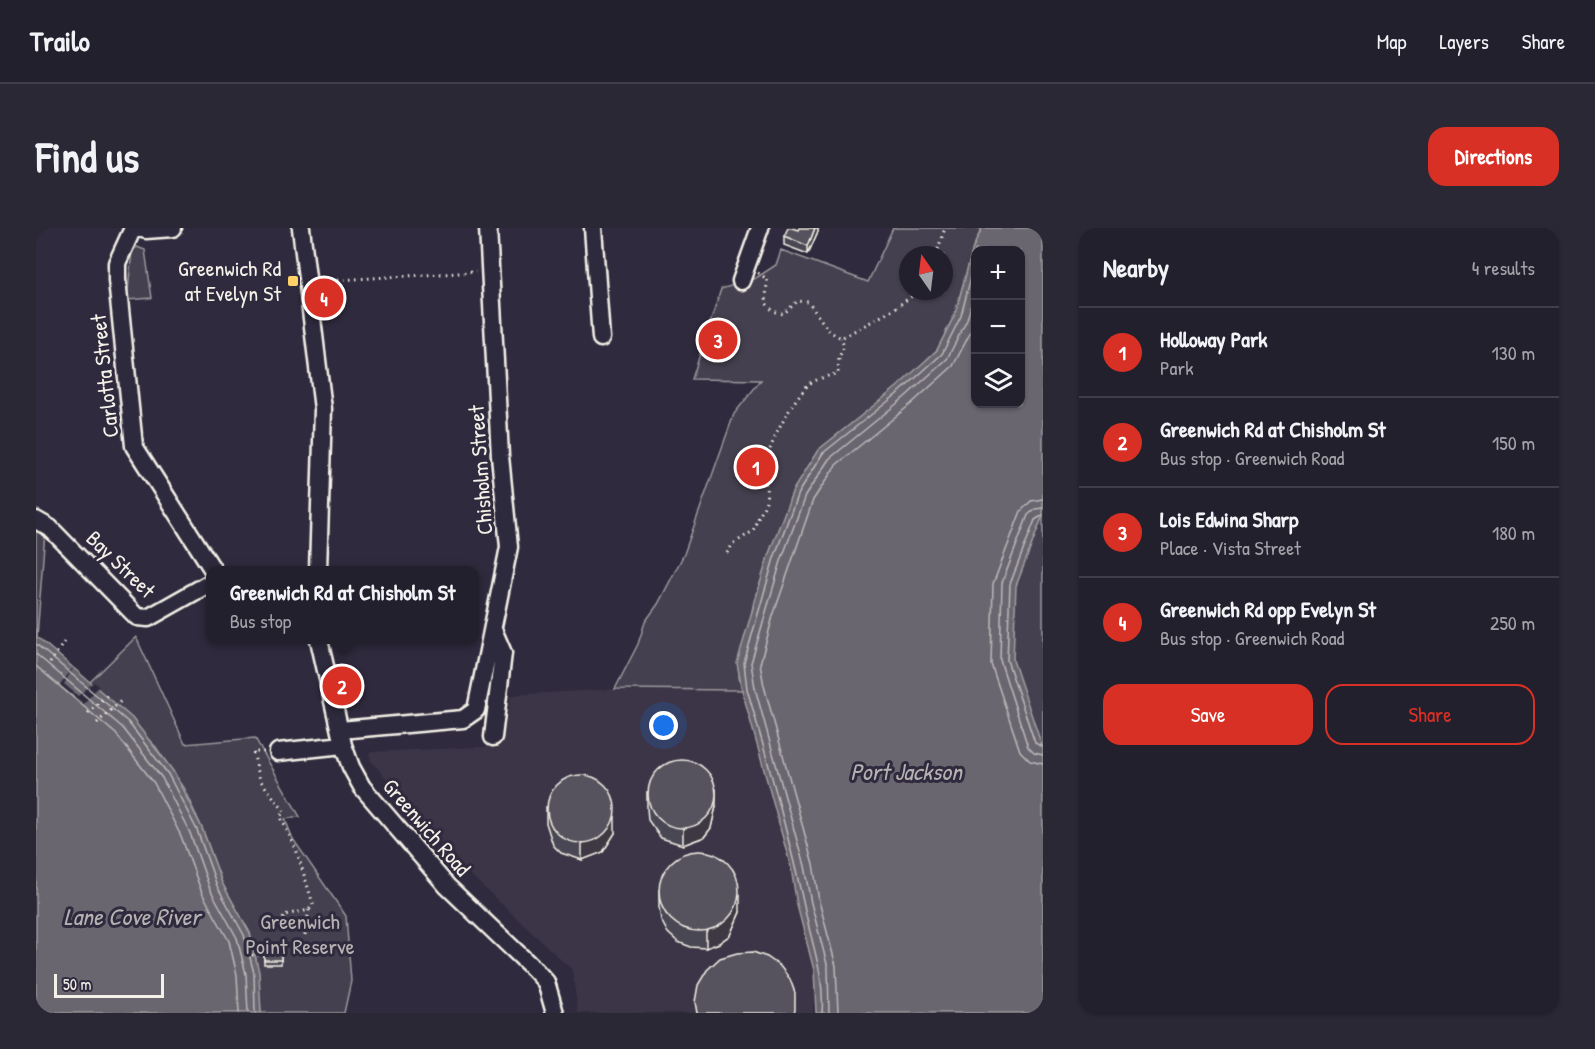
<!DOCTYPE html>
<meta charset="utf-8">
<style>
body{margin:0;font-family:"Patrick Hand",sans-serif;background:#2b2836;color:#f1f3f6}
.controls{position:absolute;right:18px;top:18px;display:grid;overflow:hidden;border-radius:12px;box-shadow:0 2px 4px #0004}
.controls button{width:54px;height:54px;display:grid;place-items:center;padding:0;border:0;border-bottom:2px solid #403e4a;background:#23202e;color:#f1f3f6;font:30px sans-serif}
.compass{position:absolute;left:863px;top:18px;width:54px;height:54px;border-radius:50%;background:#23202e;box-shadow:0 2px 4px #0004;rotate:346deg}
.scale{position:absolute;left:18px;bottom:15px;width:110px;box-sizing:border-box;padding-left:6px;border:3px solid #f4f1e8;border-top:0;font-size:16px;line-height:21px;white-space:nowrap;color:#f4f1e8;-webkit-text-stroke:4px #2f2a3d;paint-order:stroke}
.you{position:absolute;left:628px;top:498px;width:21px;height:21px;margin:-15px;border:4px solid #fff;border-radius:50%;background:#1a73e8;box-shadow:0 0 0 9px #1a73e833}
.badge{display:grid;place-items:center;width:39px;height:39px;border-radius:50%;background:#d93025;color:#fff;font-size:20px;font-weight:700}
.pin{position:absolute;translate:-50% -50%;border:3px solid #fff;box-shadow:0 2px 6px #0006}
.popup{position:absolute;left:170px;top:338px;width:273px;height:78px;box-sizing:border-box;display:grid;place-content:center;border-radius:12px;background:#23202e;filter:drop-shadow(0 2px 4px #0005);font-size:20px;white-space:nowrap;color:#a3a3aa}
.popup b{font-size:22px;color:#f1f3f6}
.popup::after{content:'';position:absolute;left:50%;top:100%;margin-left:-12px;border:12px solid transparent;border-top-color:#23202e}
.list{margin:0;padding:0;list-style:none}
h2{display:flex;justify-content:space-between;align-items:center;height:78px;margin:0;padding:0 24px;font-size:26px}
h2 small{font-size:20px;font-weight:400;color:#a3a3aa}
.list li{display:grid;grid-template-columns:39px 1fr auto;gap:18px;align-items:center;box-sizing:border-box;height:90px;padding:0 24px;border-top:2px solid #403e4a}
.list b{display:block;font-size:22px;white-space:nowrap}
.list p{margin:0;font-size:20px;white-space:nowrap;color:#a3a3aa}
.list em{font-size:20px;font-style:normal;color:#a3a3aa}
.actions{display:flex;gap:12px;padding:18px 24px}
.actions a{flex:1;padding:14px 0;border:2px solid #d93025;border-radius:18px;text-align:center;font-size:21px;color:#d93025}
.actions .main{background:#d93025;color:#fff}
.icon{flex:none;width:33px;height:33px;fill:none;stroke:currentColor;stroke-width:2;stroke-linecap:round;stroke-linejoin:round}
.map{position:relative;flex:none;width:1007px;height:785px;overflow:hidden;border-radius:18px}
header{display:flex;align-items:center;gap:36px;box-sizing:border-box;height:84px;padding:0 30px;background:#23202e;border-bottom:2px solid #403e4a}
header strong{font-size:28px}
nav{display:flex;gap:33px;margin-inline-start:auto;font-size:21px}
.intro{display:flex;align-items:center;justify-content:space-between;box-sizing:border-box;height:144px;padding:0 36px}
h1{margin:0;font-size:42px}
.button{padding:15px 27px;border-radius:18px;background:#d93025;color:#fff;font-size:21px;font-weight:700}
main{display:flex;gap:36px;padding:0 36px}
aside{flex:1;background:#23202e;border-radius:18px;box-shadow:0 2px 4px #0004}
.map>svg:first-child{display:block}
.built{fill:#3b3647}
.green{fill:#454050;stroke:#9c989c;stroke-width:1.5;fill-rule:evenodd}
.water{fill:#6a6670;stroke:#a19ea0;stroke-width:1.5;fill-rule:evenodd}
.pier{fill:#2f2a3d}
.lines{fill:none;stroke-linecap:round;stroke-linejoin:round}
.shore{stroke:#bdb9b8;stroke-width:1.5}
.minor-casing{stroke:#f4f1e8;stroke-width:21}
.path{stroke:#f4f1e8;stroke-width:3;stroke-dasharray:1.5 4.5;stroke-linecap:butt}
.minor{stroke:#2f2a3d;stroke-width:16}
.wall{fill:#4a4752;stroke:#f4f1e8;stroke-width:1.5}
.shaded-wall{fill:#3c3942;stroke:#f4f1e8;stroke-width:1.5}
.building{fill:#56525f;stroke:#f4f1e8;stroke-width:1.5}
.poi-dot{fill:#ffd166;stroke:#2f2a3d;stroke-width:2}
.labels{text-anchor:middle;stroke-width:6;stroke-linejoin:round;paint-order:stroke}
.poi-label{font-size:22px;fill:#f4f1e8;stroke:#2f2a3d;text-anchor:end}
.street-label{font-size:22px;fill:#f4f1e8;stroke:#2f2a3d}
.park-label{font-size:22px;fill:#b7b3b3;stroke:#2f2a3d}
.water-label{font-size:24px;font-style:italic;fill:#b6b2b2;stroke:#2f2a3d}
</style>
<header>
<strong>Trailo</strong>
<nav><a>Map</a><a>Layers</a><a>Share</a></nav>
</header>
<div class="intro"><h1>Find us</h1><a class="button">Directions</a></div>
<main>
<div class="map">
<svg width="1007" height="785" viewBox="0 0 1007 785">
<rect width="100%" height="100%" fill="#2f2a3d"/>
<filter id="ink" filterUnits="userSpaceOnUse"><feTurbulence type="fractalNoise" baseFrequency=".0167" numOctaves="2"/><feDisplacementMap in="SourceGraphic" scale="12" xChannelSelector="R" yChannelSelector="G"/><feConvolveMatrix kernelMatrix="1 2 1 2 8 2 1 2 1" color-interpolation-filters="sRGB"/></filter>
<g filter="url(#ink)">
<path class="built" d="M 579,461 L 706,462 L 780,740 L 777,785 L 542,785 L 536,742 L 428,641 L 335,533 L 333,524 L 465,518 L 475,467 Z"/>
<path class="green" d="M 857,0 L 946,0 L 937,20 L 919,86 L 901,122 L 757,262 L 718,373 L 703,449 L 706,462 L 579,461 L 602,416 L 609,394 L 622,376 L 648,326 L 698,186 L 725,152 L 656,151 L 685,61 L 720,50 L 740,37 L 745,22 L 832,54 ZM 872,27 L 908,27 L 908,63 L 872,63 Z
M 101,19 L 109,22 L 116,70 L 91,72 L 96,23 Z
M 1007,254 L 1007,541 L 971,453 L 976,328 Z
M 0,299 L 9,304 L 1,409 L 0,408 Z
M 100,409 L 149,516 L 219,510 L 264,589 L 249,591 L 257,611 L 310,688 L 315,753 L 308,785 L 225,785 L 219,724 L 214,705 L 186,655 L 166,600 L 148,561 L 120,519 L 54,454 Z"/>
<path class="water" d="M 946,0 L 1007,0 L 1007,287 L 980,358 L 977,432 L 1007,521 L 1007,785 L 780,785 L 778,742 L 761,677 L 755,640 L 706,462 L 701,435 L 732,328 L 757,262 L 782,222 L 861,159 L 901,122 L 919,86 L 937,20 ZM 984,22 L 984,176 L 939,176 L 939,22 Z
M 0,408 L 96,490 L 137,543 L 166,600 L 186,655 L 214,705 L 223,744 L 225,785 L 0,785 Z"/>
<path class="pier" d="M 39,437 L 28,456 L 42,468 L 58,454 L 63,458 L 48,476 L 24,457 Z"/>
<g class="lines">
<path class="shore" d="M 1007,271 L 995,273 L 985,283 L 957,356 L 955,436 L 984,523 L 994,533 L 1007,536
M 1007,280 L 999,281 L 992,287 L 966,355 L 964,432 L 992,519 L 998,525 L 1007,527
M 1007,287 L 999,292 L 974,356 L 971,432 L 999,515 L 1007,519
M 0,416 L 92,494 L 132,546 L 161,602 L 181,658 L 208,707 L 218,745 L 219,785
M 0,426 L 87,500 L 126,550 L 154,605 L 174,661 L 201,710 L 210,746 L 212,785
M 0,438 L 80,506 L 118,555 L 145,608 L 166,665 L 193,713 L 201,747 L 203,785
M 786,785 C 789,747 775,714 768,678 C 752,605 732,533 711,461 L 708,435 L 738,330 L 762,265 L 787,225 L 865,163 L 906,126 L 925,88 L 939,33
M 793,785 L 792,740 L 775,675 L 768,638 L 719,460 L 715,435 L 745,333 L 769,268 L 793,231 L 869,169 L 911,131 L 931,92 L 939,62
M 802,785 L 800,738 L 783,673 L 777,636 L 728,458 L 724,436 L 737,388 L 777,272 L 800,237 L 875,176 L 917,138 L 939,96"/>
<g class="minor-casing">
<path id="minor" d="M 97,0 L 81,35 L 81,52 L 98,218 L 177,342
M 103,0 L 110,2 L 137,0
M 265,0 L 287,181 L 282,342
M 557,0 L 565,110
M 705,53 L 724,0
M 0,292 L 14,300 L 101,389 L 112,390 L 174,355
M 283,412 L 307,517 L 315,539 L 326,559 L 411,658 L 499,742 L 510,754 L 519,785
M 304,502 L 427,491 L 440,482 L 473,319 L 464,228 L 452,0
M 457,509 L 467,425 L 458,404
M 242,524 L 307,517"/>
</g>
<path class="path" d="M 900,27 L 909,0
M 722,45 L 731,51 L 730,75 L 737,83 L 747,86 L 762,73 L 772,74 L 793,103 L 805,110 L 855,83 L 883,63
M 284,53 L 440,44
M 691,325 L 697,316 L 717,303 C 720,292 727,283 730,273 C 732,261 728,252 729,240 C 731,219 757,171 772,157 C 779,151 793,148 802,145 L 803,129 L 808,119 L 805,110
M 14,435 L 28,414
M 52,485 L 73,465
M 61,495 L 86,472
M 228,524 L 217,524 L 224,552 L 249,584 L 244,588 L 260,621 L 277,676 L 273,682 L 248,687 L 244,705
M 269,707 L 273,682
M 216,727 L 228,727"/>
<use href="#minor" class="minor"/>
</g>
<path class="wall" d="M 782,0 L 782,3 L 772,26 L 748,17 L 748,8 L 762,2 Z
M 611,564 L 680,578 L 675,600 L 668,609 L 647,617 L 625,610 L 612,592 L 611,580 Z
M 510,579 L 579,605 L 567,624 L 546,632 L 525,625 L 517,617 L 510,595 Z
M 623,662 L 704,684 L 694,707 L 683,715 L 670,720 L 655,719 L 642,714 L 632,705 L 625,692 L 623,679 Z
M 228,719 L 245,720 L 245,736 L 228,736 Z"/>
<path class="shaded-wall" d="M 779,0 L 782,0 L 782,3 L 772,26 L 772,18 Z
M 680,562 L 680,578 L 675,600 L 668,609 L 647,617 L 647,600 Z
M 579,589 L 579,605 L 567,624 L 546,632 L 546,616 Z
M 704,667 L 704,684 L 694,707 L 683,715 L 670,720 L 670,704 Z"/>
<path class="building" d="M 752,0 L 756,0 L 762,2 L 763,0 L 779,0 L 772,18 L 748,8 Z
M612 566a34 34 0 1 1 68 0a34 34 0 1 1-68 0Z
M511 581a34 34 0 1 1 68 0a34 34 0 1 1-68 0Z
M623 663a40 40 0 1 1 80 0a40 40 0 1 1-80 0Z
M 228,719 L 245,720 L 245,732 L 228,732 Z
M 717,724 L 731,729 L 744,738 L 754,751 L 759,765 L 759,781 L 758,785 L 661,785 L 659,774 L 662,757 L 671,742 L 684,730 L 701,725 Z"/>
</g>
<rect class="poi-dot" x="251" y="47" width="12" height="12" rx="3"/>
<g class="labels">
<g class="poi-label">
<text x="245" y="48">Greenwich Rd<tspan x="245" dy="25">at Evelyn St</tspan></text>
</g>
<g class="street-label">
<text transform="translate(68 148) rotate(-96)" y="8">Carlotta Street</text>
<text transform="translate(444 242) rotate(-94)" y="8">Chisholm Street</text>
<text transform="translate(85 336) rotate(44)" y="8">Bay Street</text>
<text transform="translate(391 599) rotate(49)" y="8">Greenwich Road</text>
</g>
<g class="park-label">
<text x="264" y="701">Greenwich<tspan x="264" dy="25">Point Reserve</tspan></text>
</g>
<g class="water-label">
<text x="870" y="552">Port Jackson</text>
<text x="96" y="697">Lane Cove River</text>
</g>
</g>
</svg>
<div class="controls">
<button>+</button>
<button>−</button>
<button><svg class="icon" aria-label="layers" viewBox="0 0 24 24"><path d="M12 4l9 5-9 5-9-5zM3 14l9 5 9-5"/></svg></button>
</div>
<svg class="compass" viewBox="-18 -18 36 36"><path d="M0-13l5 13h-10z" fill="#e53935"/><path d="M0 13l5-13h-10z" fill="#a3a3aa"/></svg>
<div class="scale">50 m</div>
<div class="you"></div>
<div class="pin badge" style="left:720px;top:239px">1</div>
<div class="pin badge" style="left:306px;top:458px">2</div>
<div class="popup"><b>Greenwich Rd at Chisholm St</b>Bus stop</div>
<div class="pin badge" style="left:682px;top:112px">3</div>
<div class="pin badge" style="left:288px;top:70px">4</div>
</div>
<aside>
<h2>Nearby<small>4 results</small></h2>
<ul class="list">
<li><span class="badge">1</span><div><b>Holloway Park</b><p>Park</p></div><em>130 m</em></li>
<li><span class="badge">2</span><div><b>Greenwich Rd at Chisholm St</b><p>Bus stop · Greenwich Road</p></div><em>150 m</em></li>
<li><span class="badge">3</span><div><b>Lois Edwina Sharp</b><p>Place · Vista Street</p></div><em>180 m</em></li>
<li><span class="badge">4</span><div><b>Greenwich Rd opp Evelyn St</b><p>Bus stop · Greenwich Road</p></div><em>250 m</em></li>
</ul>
<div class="actions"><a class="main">Save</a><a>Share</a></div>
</aside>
</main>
